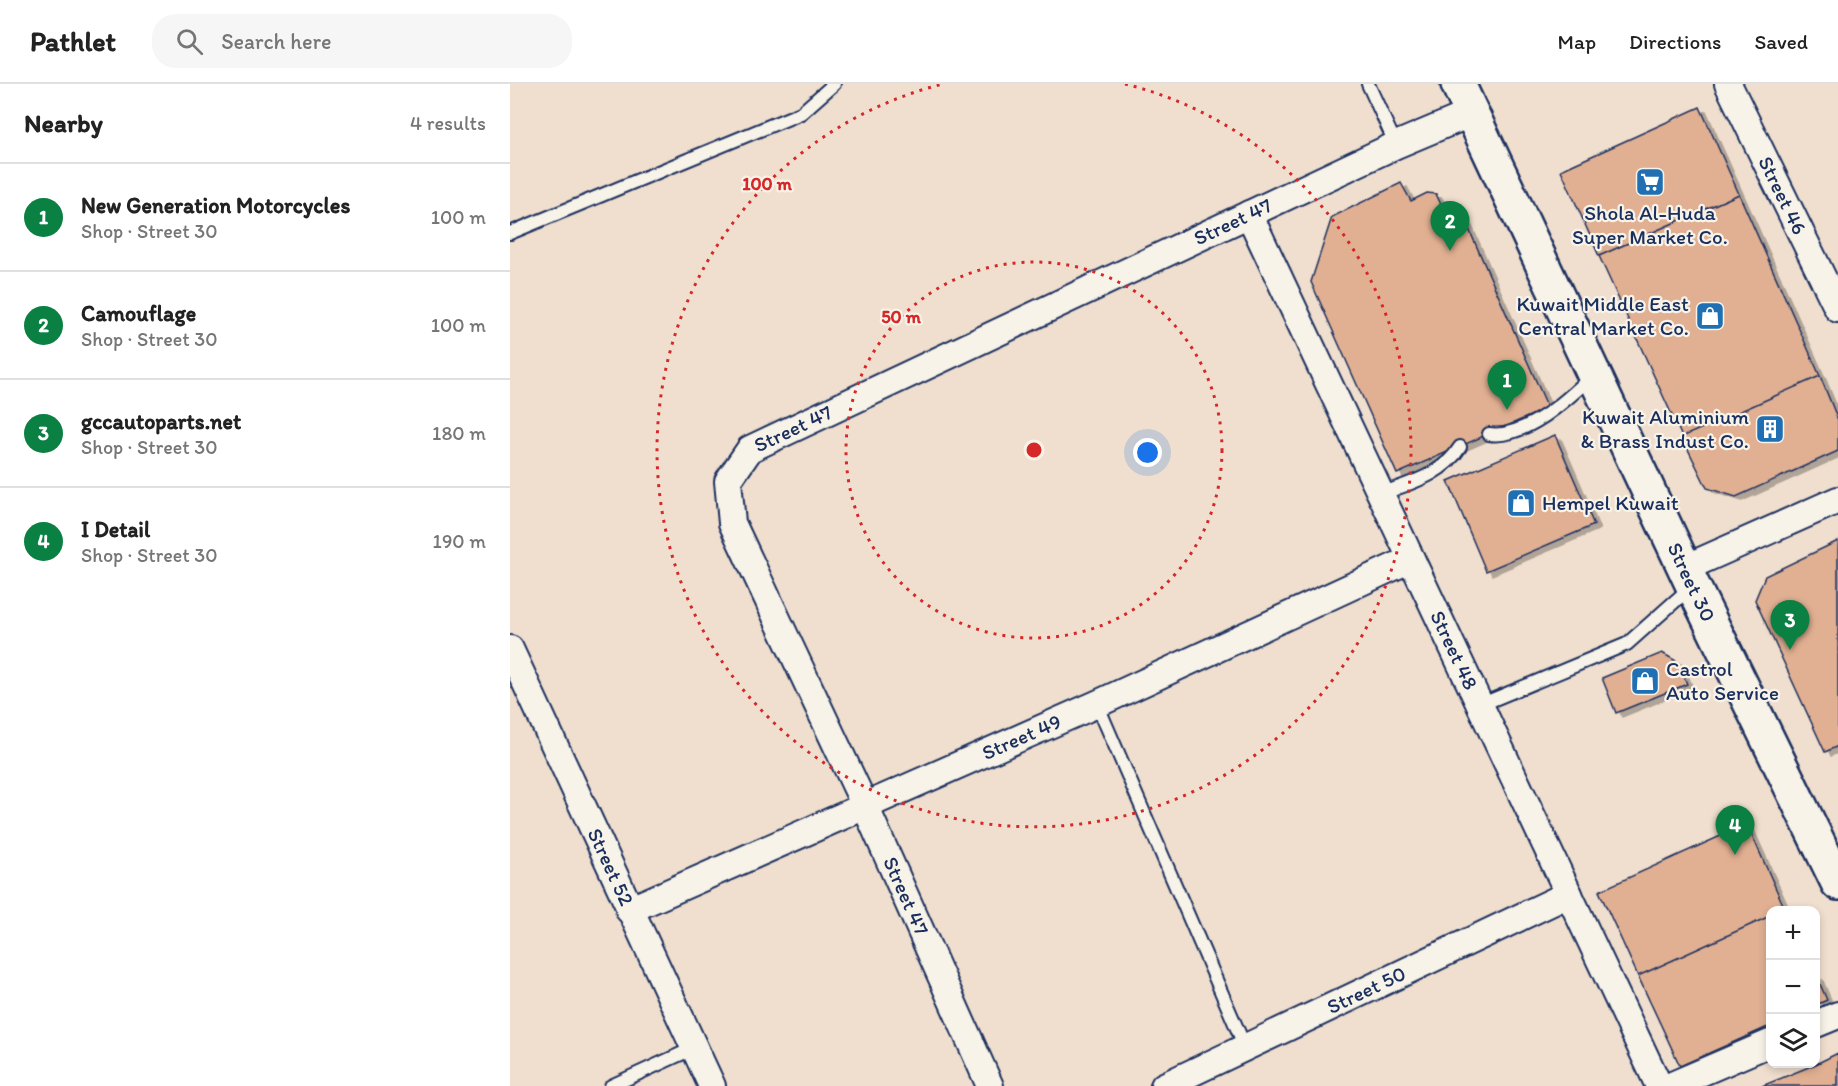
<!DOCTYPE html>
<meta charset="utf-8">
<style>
body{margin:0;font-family:Itim,sans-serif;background:#f6f6f6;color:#222}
.controls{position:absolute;right:18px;bottom:18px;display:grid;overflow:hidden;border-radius:12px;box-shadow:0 3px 9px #0003}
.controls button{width:54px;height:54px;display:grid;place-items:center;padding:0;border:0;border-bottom:2px solid #e0e0e0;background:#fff;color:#222;font:30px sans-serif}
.you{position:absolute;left:638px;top:369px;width:21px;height:21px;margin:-15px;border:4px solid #fff;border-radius:50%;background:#1a73e8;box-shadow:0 0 0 9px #1a73e833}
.badge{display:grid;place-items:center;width:39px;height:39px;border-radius:50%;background:#0b8043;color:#fff;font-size:20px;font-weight:700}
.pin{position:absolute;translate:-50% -50px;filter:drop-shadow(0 2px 3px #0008)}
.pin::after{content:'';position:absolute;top:32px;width:21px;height:18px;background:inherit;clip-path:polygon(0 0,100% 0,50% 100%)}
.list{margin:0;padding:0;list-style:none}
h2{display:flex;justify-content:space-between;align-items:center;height:78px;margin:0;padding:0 24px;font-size:26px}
h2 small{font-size:20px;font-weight:400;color:#767676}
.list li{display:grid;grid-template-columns:39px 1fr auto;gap:18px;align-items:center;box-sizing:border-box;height:108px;padding:0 24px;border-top:2px solid #e0e0e0}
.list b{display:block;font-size:22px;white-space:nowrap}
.list p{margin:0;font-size:20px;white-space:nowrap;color:#767676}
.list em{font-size:20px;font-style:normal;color:#767676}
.icon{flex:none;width:33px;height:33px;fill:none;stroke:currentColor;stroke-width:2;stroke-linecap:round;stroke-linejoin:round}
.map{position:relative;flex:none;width:1328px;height:1002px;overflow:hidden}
header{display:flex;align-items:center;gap:36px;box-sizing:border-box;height:84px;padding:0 30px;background:#fff;border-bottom:2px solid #e0e0e0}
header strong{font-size:28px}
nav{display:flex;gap:33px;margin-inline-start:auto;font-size:21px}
.search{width:420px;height:54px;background:#f6f6f6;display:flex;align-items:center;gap:15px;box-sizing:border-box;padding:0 21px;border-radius:24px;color:#767676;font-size:22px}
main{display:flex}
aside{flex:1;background:#fff}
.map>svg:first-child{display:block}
.building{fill:#e1b092;stroke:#1b2f5e;stroke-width:1.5;filter:url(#shadow)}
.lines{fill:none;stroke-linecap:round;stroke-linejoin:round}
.lane-casing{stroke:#1b2f5e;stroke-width:16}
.street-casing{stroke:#1b2f5e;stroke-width:30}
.secondary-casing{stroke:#1b2f5e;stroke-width:38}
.lane{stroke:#f7f3e8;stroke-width:12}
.street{stroke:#f7f3e8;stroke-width:26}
.secondary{stroke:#f7f3e8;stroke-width:33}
.ring{fill:none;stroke:#d62828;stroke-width:3;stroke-dasharray:3 6}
.labels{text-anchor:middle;stroke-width:4.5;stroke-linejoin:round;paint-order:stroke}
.street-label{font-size:21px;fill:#1b2f5e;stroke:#f7f3e8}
.poi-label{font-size:21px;fill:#1b2f5e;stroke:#f7f3e8;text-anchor:end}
.centre{fill:#d62828;stroke:#f7f3e8;stroke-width:3}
.ring-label{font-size:18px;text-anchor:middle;font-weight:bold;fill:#d62828;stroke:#f7f3e8;stroke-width:4.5;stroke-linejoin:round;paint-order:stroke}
</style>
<header>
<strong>Pathlet</strong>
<div class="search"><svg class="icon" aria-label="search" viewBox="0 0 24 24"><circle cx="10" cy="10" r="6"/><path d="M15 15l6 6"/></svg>Search here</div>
<nav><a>Map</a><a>Directions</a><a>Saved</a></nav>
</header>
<main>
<aside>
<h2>Nearby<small>4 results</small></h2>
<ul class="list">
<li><span class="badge">1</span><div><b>New Generation Motorcycles</b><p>Shop · Street 30</p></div><em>100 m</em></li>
<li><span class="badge">2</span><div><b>Camouflage</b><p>Shop · Street 30</p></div><em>100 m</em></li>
<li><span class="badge">3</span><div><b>gccautoparts.net</b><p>Shop · Street 30</p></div><em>180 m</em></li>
<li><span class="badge">4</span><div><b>I Detail</b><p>Shop · Street 30</p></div><em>190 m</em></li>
</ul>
</aside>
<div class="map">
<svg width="1328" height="1002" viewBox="0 0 1328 1002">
<defs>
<filter id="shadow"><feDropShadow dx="6" dy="4" stdDeviation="0" flood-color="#0004"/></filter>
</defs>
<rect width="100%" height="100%" fill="#f0dfce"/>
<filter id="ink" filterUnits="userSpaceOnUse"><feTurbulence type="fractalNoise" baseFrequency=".0167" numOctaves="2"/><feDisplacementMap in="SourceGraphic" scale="12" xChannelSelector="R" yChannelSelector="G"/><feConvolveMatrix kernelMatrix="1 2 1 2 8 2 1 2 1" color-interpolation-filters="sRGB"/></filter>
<g filter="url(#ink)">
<path class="building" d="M 1190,23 L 1229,110 L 1089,172 L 1051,86 Z
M 891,99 L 901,117 L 917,109 L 926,110 L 937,133 L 951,127 L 1038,324 L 887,390 L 801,198 L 822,133 Z
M 1229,110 L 1310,292 L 1172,353 L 1089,172 Z
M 1310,292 L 1328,336 L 1328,367 L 1226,413 L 1197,404 L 1172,353 Z
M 1045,351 L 1084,441 L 976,487 L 938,397 Z
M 1328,457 L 1328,662 L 1315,668 L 1245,516 L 1255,492 Z
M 1152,569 L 1168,578 L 1177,600 L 1106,629 L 1092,594 Z
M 1237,740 L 1275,825 L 1260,826 L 1260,832 L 1128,892 L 1089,807 Z
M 1260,832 L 1260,942 L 1170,982 L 1128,892 Z
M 1306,891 L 1317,916 L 1306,921 Z
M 1328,969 L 1328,1002 L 1252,1002 L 1306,980 Z"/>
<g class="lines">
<g class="lane-casing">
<path id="lane" d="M 858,0 L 886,61
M 0,149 L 291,29 L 324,0
M 979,350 C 1015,355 1058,315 1082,292
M 871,410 C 900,399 933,391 950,363
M 587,620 L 735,963
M 970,621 L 1117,560 L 1181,503
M 101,1002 L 184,964"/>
</g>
<g class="street-casing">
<g id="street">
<path id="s1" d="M 1218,0 L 1328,225"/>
<path id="s2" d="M 739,130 L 1149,1002"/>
<path d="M 1175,484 L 1328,416"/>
<path id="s3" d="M 0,565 L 202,1002"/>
<path id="s4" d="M 119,826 L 587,620 L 901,475"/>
<path d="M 1306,940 L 1328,931"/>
<path id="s5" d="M 480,1002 L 356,724 L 222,439 L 218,397 L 240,365 L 886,61 L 962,29"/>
<path id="s6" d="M 654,1002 L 1059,810"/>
<path d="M 1160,1002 L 1260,959"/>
</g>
</g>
<g class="secondary-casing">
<g id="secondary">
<path id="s7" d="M 948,0 L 1183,502 L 1328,799"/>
</g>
</g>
<use href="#lane" class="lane"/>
<use href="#street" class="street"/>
<use href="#secondary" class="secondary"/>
</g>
</g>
<g class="ring">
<circle cx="524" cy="366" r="188"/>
<path d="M615 0A377 377 0 1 1 433 0"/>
</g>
<defs>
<g id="supermarket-square" transform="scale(1.5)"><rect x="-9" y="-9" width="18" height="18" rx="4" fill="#1f6fb2" stroke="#f7f3e8"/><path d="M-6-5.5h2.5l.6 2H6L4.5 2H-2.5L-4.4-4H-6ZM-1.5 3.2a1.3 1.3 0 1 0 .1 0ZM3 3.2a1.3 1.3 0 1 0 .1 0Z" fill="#fff"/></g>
<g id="shop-square" transform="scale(1.5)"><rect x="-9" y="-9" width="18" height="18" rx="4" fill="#1f6fb2" stroke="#f7f3e8"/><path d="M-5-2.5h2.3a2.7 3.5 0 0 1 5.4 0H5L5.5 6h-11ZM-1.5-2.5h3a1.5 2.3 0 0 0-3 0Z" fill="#fff"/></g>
<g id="building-square" transform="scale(1.5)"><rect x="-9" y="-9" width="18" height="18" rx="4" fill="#1f6fb2" stroke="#f7f3e8"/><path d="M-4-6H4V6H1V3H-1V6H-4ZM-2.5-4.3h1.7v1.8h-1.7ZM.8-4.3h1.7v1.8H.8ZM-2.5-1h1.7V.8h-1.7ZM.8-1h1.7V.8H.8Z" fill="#fff"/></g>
</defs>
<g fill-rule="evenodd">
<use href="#supermarket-square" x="1140" y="98"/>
<use href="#shop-square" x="1200" y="232"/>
<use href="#building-square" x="1260" y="345"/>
<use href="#shop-square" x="1011" y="419"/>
<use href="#shop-square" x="1135" y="597"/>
</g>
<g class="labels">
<g class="street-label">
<text dy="7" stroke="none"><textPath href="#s1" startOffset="124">Street 46</textPath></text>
<text dy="7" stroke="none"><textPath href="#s5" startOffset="1234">Street 47</textPath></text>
<text dy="7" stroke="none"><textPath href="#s5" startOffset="748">Street 47</textPath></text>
<text dy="7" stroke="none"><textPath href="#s7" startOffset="550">Street 30</textPath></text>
<text dy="7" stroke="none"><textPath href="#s2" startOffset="482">Street 48</textPath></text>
<text dy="7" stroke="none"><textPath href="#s4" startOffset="429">Street 49</textPath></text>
<text dy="7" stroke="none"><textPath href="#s3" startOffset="240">Street 52</textPath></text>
<text transform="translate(396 812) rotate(66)" y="7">Street 47</text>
<text dy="7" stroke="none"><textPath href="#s6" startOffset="224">Street 50</textPath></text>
</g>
<g class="poi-label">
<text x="1140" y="136" text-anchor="middle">Shola Al-Huda<tspan x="1140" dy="24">Super Market Co.</tspan></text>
<text x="1179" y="227">Kuwait Middle East<tspan x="1179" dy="24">Central Market Co.</tspan></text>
<text x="1239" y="340">Kuwait Aluminium<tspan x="1239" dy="24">&amp; Brass Indust Co.</tspan></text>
<text x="1032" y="426" text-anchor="start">Hempel Kuwait</text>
<text x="1156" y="592" text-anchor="start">Castrol<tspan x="1156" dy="24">Auto Service</tspan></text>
</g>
</g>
<circle cx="524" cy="366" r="9" class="centre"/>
<g class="ring-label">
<text x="257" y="106">100 m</text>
<text x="391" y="239">50 m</text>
</g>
</svg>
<div class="controls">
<button>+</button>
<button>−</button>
<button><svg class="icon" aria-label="layers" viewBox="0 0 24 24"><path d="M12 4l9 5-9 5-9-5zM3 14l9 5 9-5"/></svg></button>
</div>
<div class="you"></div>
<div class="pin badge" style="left:997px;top:326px">1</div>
<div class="pin badge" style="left:940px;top:167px">2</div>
<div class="pin badge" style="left:1280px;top:566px">3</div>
<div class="pin badge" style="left:1225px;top:771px">4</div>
</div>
</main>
